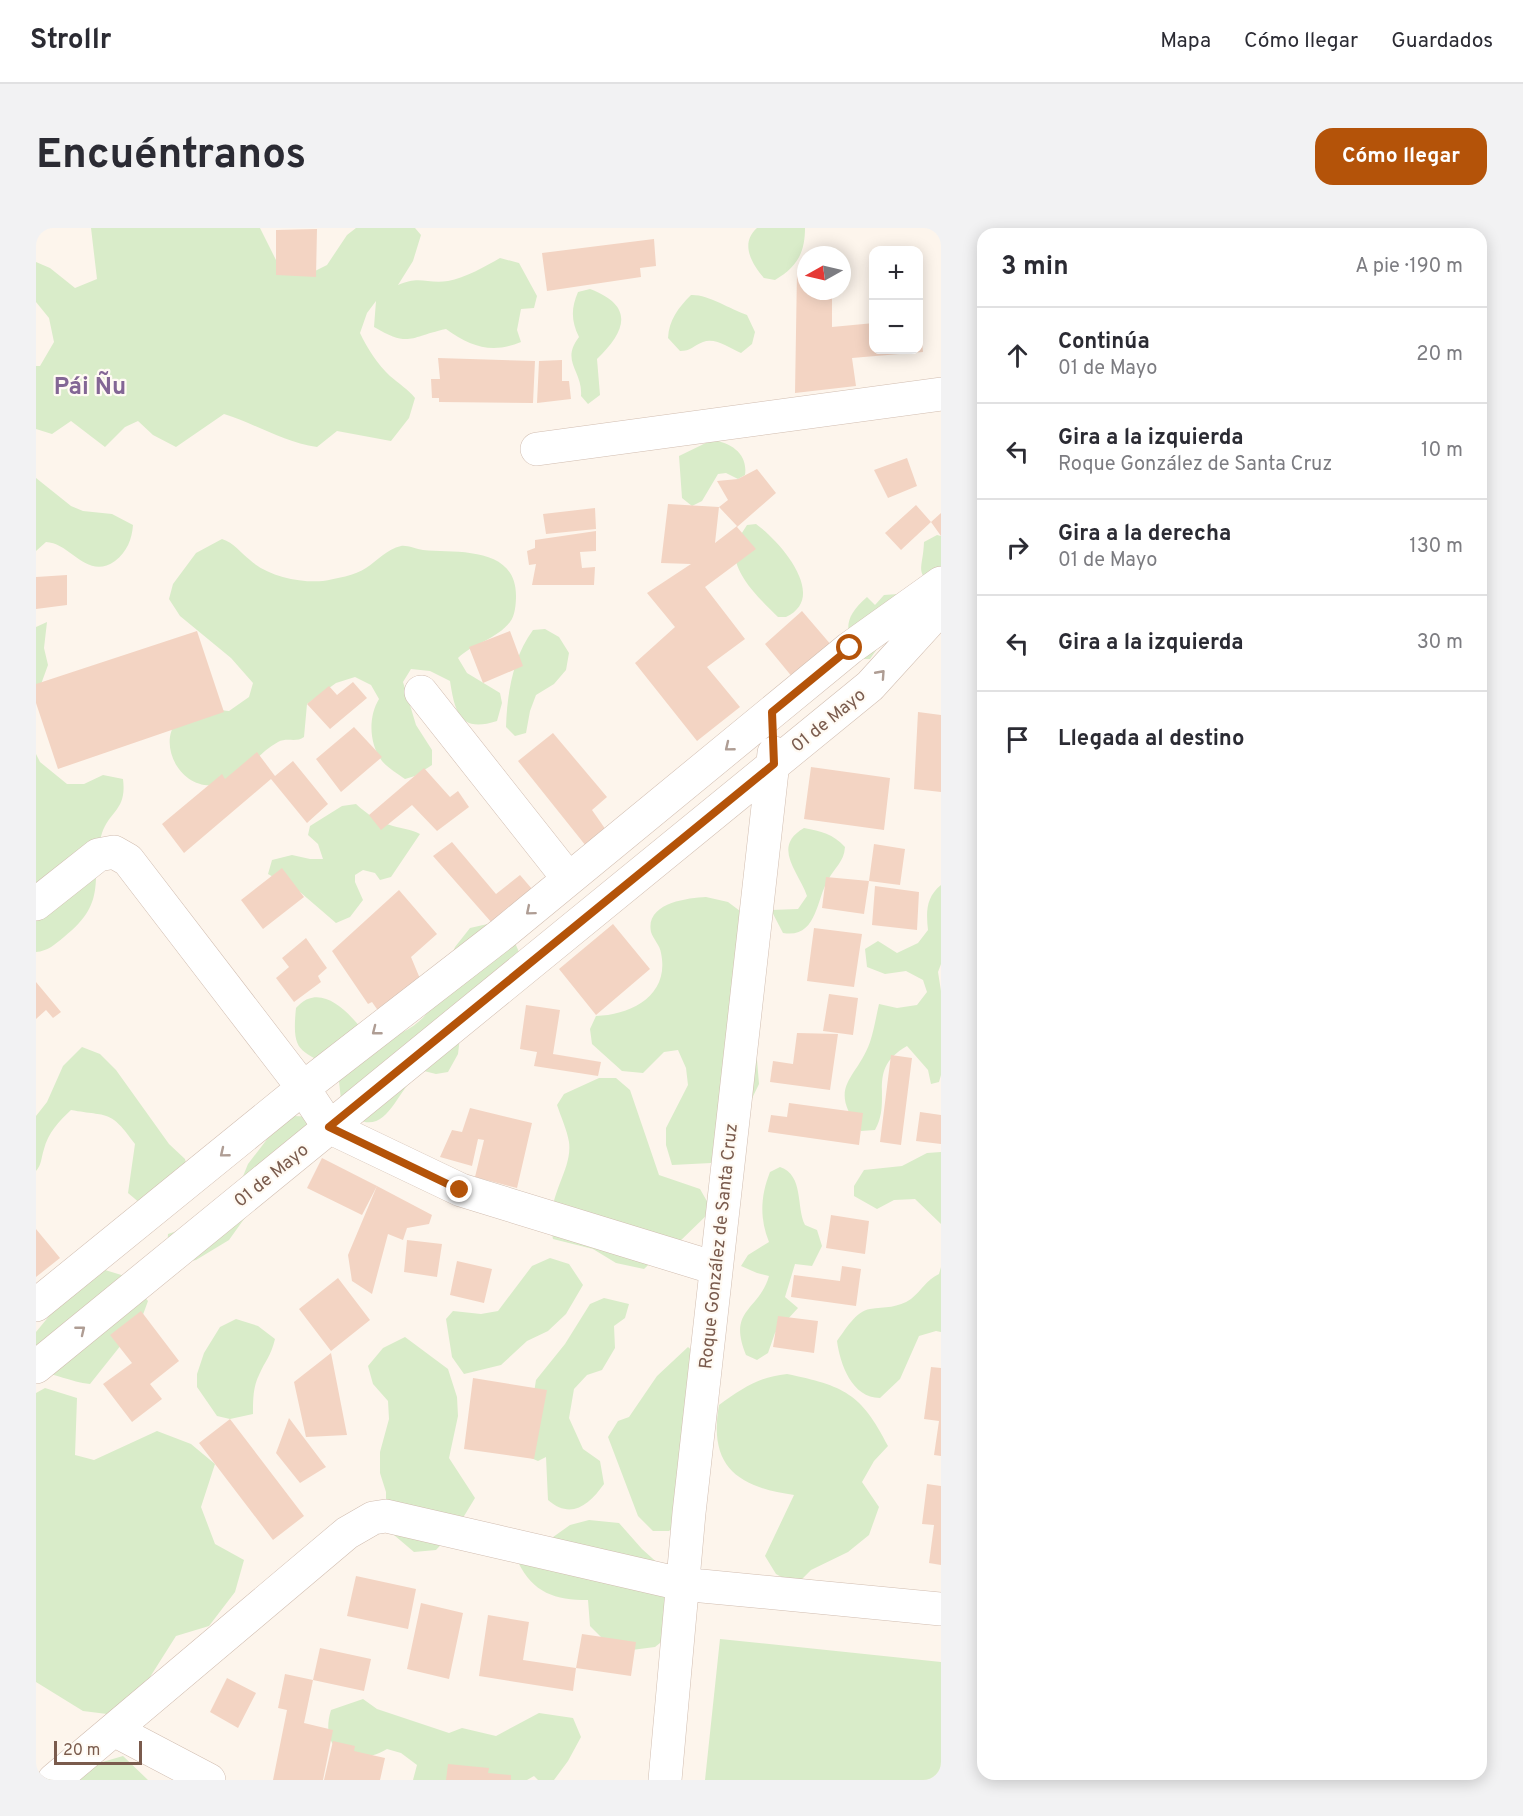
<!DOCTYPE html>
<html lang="es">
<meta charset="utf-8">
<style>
body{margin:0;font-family:Overpass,sans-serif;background:#f2f2f3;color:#2b2b33}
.controls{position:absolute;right:18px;top:18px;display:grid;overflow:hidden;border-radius:12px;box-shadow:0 3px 15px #0003}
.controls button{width:54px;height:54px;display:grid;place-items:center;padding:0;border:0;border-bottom:2px solid #e1e1e2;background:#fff;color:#2b2b33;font:30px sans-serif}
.compass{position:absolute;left:761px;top:18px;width:54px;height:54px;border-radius:50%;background:#fff;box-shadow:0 3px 15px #0003;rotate:262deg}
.scale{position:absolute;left:18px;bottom:15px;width:88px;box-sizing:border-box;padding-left:6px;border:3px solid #7a5b4d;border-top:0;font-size:16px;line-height:21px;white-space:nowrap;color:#7a5b4d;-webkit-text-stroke:4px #fffaf3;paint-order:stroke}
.stop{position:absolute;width:18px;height:18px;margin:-14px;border:4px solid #b45309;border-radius:50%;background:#fff}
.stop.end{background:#b45309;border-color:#fff;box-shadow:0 2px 6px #0008}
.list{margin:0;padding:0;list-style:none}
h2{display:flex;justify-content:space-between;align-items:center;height:78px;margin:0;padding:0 24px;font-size:26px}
h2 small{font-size:20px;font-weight:400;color:#7c7c81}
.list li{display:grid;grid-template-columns:39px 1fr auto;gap:18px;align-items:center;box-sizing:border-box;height:96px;padding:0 24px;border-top:2px solid #e1e1e2}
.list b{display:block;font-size:22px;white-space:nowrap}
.list p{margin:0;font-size:20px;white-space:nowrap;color:#7c7c81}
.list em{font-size:20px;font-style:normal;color:#7c7c81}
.icon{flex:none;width:33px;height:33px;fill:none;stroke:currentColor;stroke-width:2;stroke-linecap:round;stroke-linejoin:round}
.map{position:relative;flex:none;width:905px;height:1552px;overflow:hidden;border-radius:18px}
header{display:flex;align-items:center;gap:36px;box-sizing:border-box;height:84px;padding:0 30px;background:#fff;border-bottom:2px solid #e1e1e2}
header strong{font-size:28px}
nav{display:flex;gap:33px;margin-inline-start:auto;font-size:21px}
.intro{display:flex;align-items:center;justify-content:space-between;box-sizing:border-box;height:144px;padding:0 36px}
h1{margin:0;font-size:42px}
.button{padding:15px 27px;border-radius:18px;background:#b45309;color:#fff;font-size:21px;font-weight:700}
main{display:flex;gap:36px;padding:0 36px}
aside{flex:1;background:#fff;border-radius:18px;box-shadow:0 3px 15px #0003}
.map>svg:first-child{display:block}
.green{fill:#d9ecc9}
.building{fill:#f3d4c3}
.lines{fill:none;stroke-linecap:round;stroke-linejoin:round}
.minor-casing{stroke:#d1bdb0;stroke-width:34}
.minor{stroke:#fff;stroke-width:33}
.oneway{stroke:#af9d94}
.route{stroke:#b45309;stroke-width:8}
.labels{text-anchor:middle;stroke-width:4.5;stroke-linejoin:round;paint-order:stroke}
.street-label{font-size:18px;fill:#7a5b4d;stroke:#fffaf3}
.district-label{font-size:24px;font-weight:bold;fill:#836695;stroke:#fffaf3}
</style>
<header>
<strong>Strollr</strong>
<nav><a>Mapa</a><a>Cómo llegar</a><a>Guardados</a></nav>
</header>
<div class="intro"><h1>Encuéntranos</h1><a class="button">Cómo llegar</a></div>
<main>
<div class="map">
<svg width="905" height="1552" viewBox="0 0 905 1552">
<rect width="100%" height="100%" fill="#fdf5ec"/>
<path class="green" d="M 55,0 L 224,0 L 240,32 L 269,48 L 291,37 L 311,7 L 320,0 L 379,0 L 385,7 L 377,33 L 362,57 C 384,47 390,56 412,53 C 429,50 450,38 464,30 L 483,35 L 501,68 L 498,80 L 485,81 L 481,102 L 485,114 C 456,126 435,119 410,101 C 373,109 374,120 338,99 L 340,73 L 331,85 L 324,105 C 331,120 342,137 354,148 C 363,156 372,161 379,170 L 373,190 L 355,213 L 301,203 L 281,219 C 247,214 220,196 188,186 L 140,219 L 117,207 L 102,193 L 89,199 L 69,219 L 35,193 L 16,206 L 0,201 L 0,138 L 4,138 L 18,114 L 13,90 L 0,74 L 0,34 L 14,40 L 39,60 L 61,51 Z
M 721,0 L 769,0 C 769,25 761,39 739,52 L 728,50 C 715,35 704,15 721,0 Z
M 554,61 C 599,78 590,103 561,131 L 564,167 L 552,176 L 545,168 C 547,142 524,134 543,109 C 535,93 535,80 542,64 Z
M 655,67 C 671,66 694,81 711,87 L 719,104 L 716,116 L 705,125 C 693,120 679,109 667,114 C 657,118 655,123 644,123 L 632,110 C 633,92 642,80 655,67 Z
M 676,212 C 696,215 712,226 709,247 L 702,251 L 690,245 L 682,246 L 666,273 L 656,278 L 646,270 L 643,228 Z
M 0,250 L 35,278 L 47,283 L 76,286 L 97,297 C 96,311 91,324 79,333 C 51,353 35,315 10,314 L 0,323 Z
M 720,296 C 744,313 793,369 750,389 L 742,389 C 726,373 697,347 699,322 C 700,313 706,305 711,297 Z
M 901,307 L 905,308 L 905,361 C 876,345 887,343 888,314 Z
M 186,311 C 198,315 204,324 214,332 C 231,348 264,355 287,353 C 299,351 320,347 330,340 C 341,333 351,321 365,318 C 371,317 380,321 387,322 C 422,325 480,318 480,368 C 480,376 479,388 474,394 C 461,411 436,416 422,430 L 431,445 L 464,465 L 466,475 L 461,493 C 424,505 419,485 414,453 L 394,443 L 375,441 L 367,454 L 380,497 L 396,522 L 396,537 L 379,548 L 369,551 C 362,546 352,540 346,533 C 333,516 332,489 343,471 L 335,457 L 319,449 L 300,455 L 271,476 L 268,509 C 260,515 251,509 242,514 C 225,523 213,541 196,551 C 145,581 104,497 162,480 C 170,478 184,482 193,483 L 213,469 L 217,455 L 195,430 L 144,388 L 133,371 L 137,356 L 160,325 Z
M 862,366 L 843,418 L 834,431 L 823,431 C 809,403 806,391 831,369 L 839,377 L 848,367 Z
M 11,394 L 8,420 L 12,437 L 0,470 L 0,399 Z
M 509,401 L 523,409 L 533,425 L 530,442 L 518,456 L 500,467 L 494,483 L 490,505 L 479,508 L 470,499 C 471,466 477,429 497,402 Z
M 0,526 L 4,534 L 31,556 L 48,556 L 67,547 L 87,551 C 91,582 74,582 66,605 C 52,650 75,672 28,709 C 18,717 12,723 0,724 Z
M 320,576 C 331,586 342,594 357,598 C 367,601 374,601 384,606 L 355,649 L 344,652 L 339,645 L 327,642 L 319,647 L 319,654 L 327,672 L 314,689 L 300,695 L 264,664 L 232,646 L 236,632 L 256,627 L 274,631 L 287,631 L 282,616 L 272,607 L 274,598 L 306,578 Z
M 768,600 C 785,603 797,606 809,619 C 808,634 799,639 792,652 C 780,672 781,711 747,705 L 735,682 L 762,681 L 771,668 C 763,644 735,619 768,600 Z
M 905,657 L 905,736 L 902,744 L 905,763 L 905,847 L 903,854 L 895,856 L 892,842 L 871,818 C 829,842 857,870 839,902 L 825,903 C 790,857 820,853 834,814 C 838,802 840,789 843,776 L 861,780 L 881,777 L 891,764 L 887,752 L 870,743 L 849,746 L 831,739 L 829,721 L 842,713 L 861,725 L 882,715 L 892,702 C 890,684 890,669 905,657 Z
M 670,669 L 692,674 L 708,686 L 701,817 L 721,832 L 723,856 L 693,918 L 675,935 L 636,937 L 630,917 L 630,900 L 652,857 L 650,840 L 642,822 L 628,824 L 607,845 L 586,843 L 556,816 L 554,801 L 560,788 C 596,787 634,767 625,725 C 624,717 617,711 615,704 C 609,675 651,670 670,669 Z
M 456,695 L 476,708 L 486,731 L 424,809 L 422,826 L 412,844 L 400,846 L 384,842 C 356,869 349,918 306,881 L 302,844 C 266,820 255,829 260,780 C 263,777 268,772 272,771 C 297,761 324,798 336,815 C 357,810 379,801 392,784 L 419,719 L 434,700 Z
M 46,819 L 64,826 L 80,842 L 133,916 L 149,931 L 154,952 L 105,976 L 92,965 L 99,916 C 74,881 73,889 35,882 C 23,893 12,905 8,921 C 5,930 6,936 0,943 L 0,888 L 11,874 L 27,838 Z
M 563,850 L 580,850 L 594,862 L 623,947 L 664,961 L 676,982 L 638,1019 L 626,1024 L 608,1041 L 580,1035 L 557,1021 L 517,1011 C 507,970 537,944 533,914 C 531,902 525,889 521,877 L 528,866 Z
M 257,888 L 281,889 L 193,1012 L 160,1032 L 151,1034 L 131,1020 L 132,1006 L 165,995 L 203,958 L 212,936 L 232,910 Z
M 905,924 L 905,996 L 879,971 L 858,972 L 841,981 L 818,968 L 818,958 L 828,942 L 866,938 L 891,925 Z
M 744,939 C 768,947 760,979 769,997 L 781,1002 L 786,1018 L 776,1038 L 759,1036 L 749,1069 L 762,1080 L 739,1105 L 732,1125 L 721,1132 L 710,1127 C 691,1081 723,1083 733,1048 L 721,1045 L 705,1038 L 712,1027 L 733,1014 C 723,989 725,967 734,944 Z
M 514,1030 L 533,1036 L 547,1057 L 530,1086 L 512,1103 L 491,1113 L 465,1137 L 428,1146 L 416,1129 L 410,1091 L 417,1083 L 445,1086 L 462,1083 L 496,1038 Z
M 905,1039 L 905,1104 L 900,1103 L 883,1108 L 864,1151 L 844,1170 C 816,1170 804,1136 801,1113 C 809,1102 820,1083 834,1081 C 849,1079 862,1080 875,1071 C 886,1062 890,1052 903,1046 Z
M 69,1042 L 92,1049 L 112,1073 L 105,1092 L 54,1156 C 34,1154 20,1145 0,1144 L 0,1104 L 23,1076 Z
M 568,1070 L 593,1076 L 589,1090 L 578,1098 L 579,1120 L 566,1142 L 551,1147 L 538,1161 L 533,1190 L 547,1221 L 564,1233 L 568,1256 C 553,1277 535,1292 512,1272 L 510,1229 L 502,1233 L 488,1227 L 500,1152 L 529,1116 L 554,1076 Z
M 200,1091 L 222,1098 L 239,1111 C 235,1128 229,1133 223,1147 C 217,1159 217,1172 217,1186 L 194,1191 L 181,1188 L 161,1159 L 161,1146 L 168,1125 L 184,1099 Z
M 369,1109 L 412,1141 L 421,1169 L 422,1188 L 413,1230 L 439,1270 L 422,1298 L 400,1322 L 378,1324 L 358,1307 L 350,1288 L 350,1264 L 344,1245 L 344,1224 L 353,1191 L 352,1173 L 337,1156 L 332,1138 L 347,1120 Z
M 652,1119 L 669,1134 L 653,1285 L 633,1303 L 617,1303 L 602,1288 L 572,1209 L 582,1193 L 593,1189 L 621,1148 Z
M 751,1146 C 808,1158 825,1165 852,1218 L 838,1233 L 826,1254 L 843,1279 L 833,1307 L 812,1324 L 775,1342 L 760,1357 L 740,1346 L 729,1328 L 758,1267 C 702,1259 672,1239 683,1177 C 707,1160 722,1149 751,1146 Z
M 9,1160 L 41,1170 L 39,1227 L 58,1232 L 121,1203 L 155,1216 L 179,1236 L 165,1279 L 179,1316 L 208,1332 L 199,1364 L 173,1398 L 140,1408 L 102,1468 L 79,1487 L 47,1483 L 0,1454 L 0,1165 Z
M 553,1292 L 583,1295 L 606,1321 L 645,1356 L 645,1398 L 619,1419 L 580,1424 L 554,1398 L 552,1372 C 519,1372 497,1365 482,1334 L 534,1297 Z
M 684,1411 L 905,1434 L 905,1552 L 669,1552 Z
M 327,1471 L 341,1481 L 413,1505 L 426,1500 L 460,1508 L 503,1485 L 537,1490 L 545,1509 L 532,1533 L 518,1552 L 502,1552 L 498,1548 L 491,1552 L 377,1552 L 381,1537 L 365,1525 L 351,1521 C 317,1541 282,1524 295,1482 Z
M 87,1528 L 112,1552 L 5,1552 Z"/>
<path class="building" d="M 281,1 L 280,49 L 240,47 L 240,2 Z
M 618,11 L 620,38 L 604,40 L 605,49 L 511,63 L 506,25 Z
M 770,42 L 770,63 L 796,63 L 796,99 L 838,95 L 838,122 L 882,122 L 884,95 L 887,124 L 816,130 L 820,158 L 759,165 L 761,43 Z
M 402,130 L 499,133 L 497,175 L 403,174 L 403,170 L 396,170 L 395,151 L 404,151 Z
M 526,132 L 526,153 L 533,153 L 535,171 L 501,175 L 503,133 Z
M 871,230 L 881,258 L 852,270 L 838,242 Z
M 721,241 L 740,265 L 701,299 L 720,321 L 669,359 L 709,411 L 671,439 L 704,479 L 661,513 L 599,435 L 639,399 L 611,365 L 655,336 L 625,335 L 632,276 L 683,279 L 679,315 L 701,298 L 683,279 L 692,272 L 681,253 L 702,251 Z
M 880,277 L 895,294 L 865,322 L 849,305 Z
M 559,280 L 560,301 L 510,306 L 507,286 Z
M 905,285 L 905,308 L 895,294 Z
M 560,303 L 560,323 L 544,324 L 546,340 L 559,339 L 558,357 L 496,357 L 500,336 L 493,337 L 491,323 L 499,320 L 499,312 Z
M 31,347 L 31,377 L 0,381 L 0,349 Z
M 766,383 L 802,425 L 762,456 L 729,416 Z
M 161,403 L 188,484 L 22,541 L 0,475 L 0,456 Z
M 474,403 L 487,438 L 447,455 L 433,419 Z
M 317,454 L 331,470 L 294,501 L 271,476 L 293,458 L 301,467 Z
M 882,484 L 905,487 L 905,564 L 878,561 Z
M 318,499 L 346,529 L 305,564 L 280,531 Z
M 517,505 L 571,569 L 556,582 L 570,602 L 550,618 L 482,533 Z
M 221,524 L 239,548 L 257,533 L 292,576 L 271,595 L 235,551 L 148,625 L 126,596 L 186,546 L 189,551 Z
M 775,539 L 854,550 L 848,602 L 768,591 Z
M 388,540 L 414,569 L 422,563 L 433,579 L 401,603 L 376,577 L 345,602 L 333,587 Z
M 416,614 L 460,666 L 484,647 L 502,668 L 463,703 L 397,628 Z
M 838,616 L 869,621 L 864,657 L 833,653 L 828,686 L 786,680 L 790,649 L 833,653 Z
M 246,640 L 268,669 L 227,701 L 205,672 Z
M 839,658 L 883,664 L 881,702 L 836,697 Z
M 363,662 L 401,706 L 375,729 L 385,753 L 343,784 L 336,774 L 332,776 L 296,723 Z
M 577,696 L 614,741 L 560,787 L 523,741 Z
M 778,700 L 826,706 L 818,759 L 771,753 Z
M 270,710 L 291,740 L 282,748 L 285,754 L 258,774 L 240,750 L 253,739 L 246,730 Z
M 0,754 L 25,784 L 17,790 L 10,782 L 0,791 Z
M 793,766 L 822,770 L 817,807 L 787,803 Z
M 490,777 L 524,782 L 517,826 L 565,834 L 562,848 L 498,838 L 501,824 L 484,821 Z
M 761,805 L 802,806 L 794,862 L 734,854 L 737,833 L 757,836 Z
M 855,827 L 876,830 L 865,917 L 844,914 Z
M 753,875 L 827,885 L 823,917 L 732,904 L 735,887 L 751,889 Z
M 434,880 L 496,895 L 481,960 L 439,949 L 448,912 L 442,911 L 436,938 L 404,929 L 416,902 L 426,904 Z
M 884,884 L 905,887 L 905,916 L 880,913 Z
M 286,930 L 341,958 L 326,987 L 271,960 Z
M 341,958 L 396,987 L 393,996 L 371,1000 L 367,1012 L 352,1006 L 336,1066 L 316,1053 L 312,1027 Z
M 795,987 L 833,993 L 829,1026 L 790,1020 Z
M 0,1001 L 24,1030 L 0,1049 Z
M 371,1012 L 406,1016 L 401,1049 L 368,1044 Z
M 421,1033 L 456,1041 L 448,1075 L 414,1067 Z
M 806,1038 L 825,1041 L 820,1078 L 755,1069 L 758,1047 L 804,1053 Z
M 302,1050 L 334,1092 L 295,1123 L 263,1081 Z
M 105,1083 L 143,1133 L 114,1156 L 126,1171 L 96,1194 L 67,1156 L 96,1135 L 74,1107 Z
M 742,1088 L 782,1093 L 778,1125 L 737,1119 Z
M 295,1125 L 311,1207 L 270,1209 L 258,1154 Z
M 895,1139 L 905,1140 L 905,1228 L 898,1227 L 903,1193 L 888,1191 Z
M 437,1150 L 511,1162 L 498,1231 L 428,1221 Z
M 253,1190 L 290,1239 L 264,1255 L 240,1225 Z
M 194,1191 L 268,1288 L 237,1312 L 163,1215 Z
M 891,1256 L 905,1258 L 905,1337 L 893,1335 L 898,1297 L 886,1296 Z
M 320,1348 L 380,1361 L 372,1401 L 311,1388 Z
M 385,1375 L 427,1385 L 413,1451 L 371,1441 Z
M 452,1387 L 493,1394 L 487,1432 L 540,1440 L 537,1463 L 443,1448 Z
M 546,1406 L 600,1414 L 595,1448 L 540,1440 Z
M 284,1420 L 335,1431 L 328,1463 L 277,1452 Z
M 249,1446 L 277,1452 L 268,1495 L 297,1502 L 287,1552 L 237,1552 L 251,1482 L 242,1480 Z
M 191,1450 L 220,1465 L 202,1500 L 174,1484 Z
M 297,1513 L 319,1518 L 318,1523 L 349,1530 L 344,1552 L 288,1552 Z
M 412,1536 L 453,1540 L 452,1545 L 475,1547 L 475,1552 L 410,1552 Z"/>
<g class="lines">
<g class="minor-casing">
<path id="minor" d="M 501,221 L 905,166
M 385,464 L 532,650
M 0,676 L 62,627 L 78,624 L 92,632 L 267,860 L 293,899 L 425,962 L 679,1040
M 0,1077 L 267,860 L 466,706 L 814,420 L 905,355
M 0,1139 L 834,458 L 905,380
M 78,1502 L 173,1552
M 18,1552 L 311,1305 L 337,1290 L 350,1288 L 645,1356 L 905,1381
M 629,1552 L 653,1285 L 738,525"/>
</g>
<use href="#minor" class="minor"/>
</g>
<defs><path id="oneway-chevron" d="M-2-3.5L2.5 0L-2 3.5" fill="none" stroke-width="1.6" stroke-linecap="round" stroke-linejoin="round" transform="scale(1.5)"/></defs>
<g class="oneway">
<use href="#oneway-chevron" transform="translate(845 446) rotate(-48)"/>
<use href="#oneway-chevron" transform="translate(693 519) rotate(141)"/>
<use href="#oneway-chevron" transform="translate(494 683) rotate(140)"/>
<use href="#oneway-chevron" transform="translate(340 803) rotate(142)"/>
<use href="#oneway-chevron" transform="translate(188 925) rotate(141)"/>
<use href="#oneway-chevron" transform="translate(45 1102) rotate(-39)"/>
</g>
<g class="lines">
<path class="route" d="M 424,962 L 293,899 L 738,536 L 736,484 L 814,420"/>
</g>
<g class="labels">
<g class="street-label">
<text transform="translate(792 492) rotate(-39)" y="6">01 de Mayo</text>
<text transform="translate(235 947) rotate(-39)" y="6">01 de Mayo</text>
<text transform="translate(682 1018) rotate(-84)" y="6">Roque González de Santa Cruz</text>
</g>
<g class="district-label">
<text x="54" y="166">Pa´i Ñu</text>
</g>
</g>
</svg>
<div class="controls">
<button>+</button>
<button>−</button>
</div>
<svg class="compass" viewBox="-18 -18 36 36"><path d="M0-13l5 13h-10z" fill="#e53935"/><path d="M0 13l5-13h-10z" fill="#7c7c81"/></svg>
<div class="scale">20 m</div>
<div class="stop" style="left:814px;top:420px"></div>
<div class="stop end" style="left:424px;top:962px"></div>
</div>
<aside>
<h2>3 min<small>A pie · 190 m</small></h2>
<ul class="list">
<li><svg class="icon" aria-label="ahead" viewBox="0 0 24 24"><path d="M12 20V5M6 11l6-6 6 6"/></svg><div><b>Continúa</b><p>01 de Mayo</p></div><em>20 m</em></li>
<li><svg class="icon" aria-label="left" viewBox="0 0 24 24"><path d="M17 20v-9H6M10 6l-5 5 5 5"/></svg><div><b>Gira a la izquierda</b><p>Roque González de Santa Cruz</p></div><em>10 m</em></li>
<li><svg class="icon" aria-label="right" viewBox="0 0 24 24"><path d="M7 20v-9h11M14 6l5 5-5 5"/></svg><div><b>Gira a la derecha</b><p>01 de Mayo</p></div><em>130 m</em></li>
<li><svg class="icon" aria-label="left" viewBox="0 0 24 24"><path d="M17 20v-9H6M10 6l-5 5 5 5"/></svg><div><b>Gira a la izquierda</b></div><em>30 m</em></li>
<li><svg class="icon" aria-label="arrive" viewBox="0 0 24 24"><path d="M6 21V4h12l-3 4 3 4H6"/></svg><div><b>Llegada al destino</b></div></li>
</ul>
</aside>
</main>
